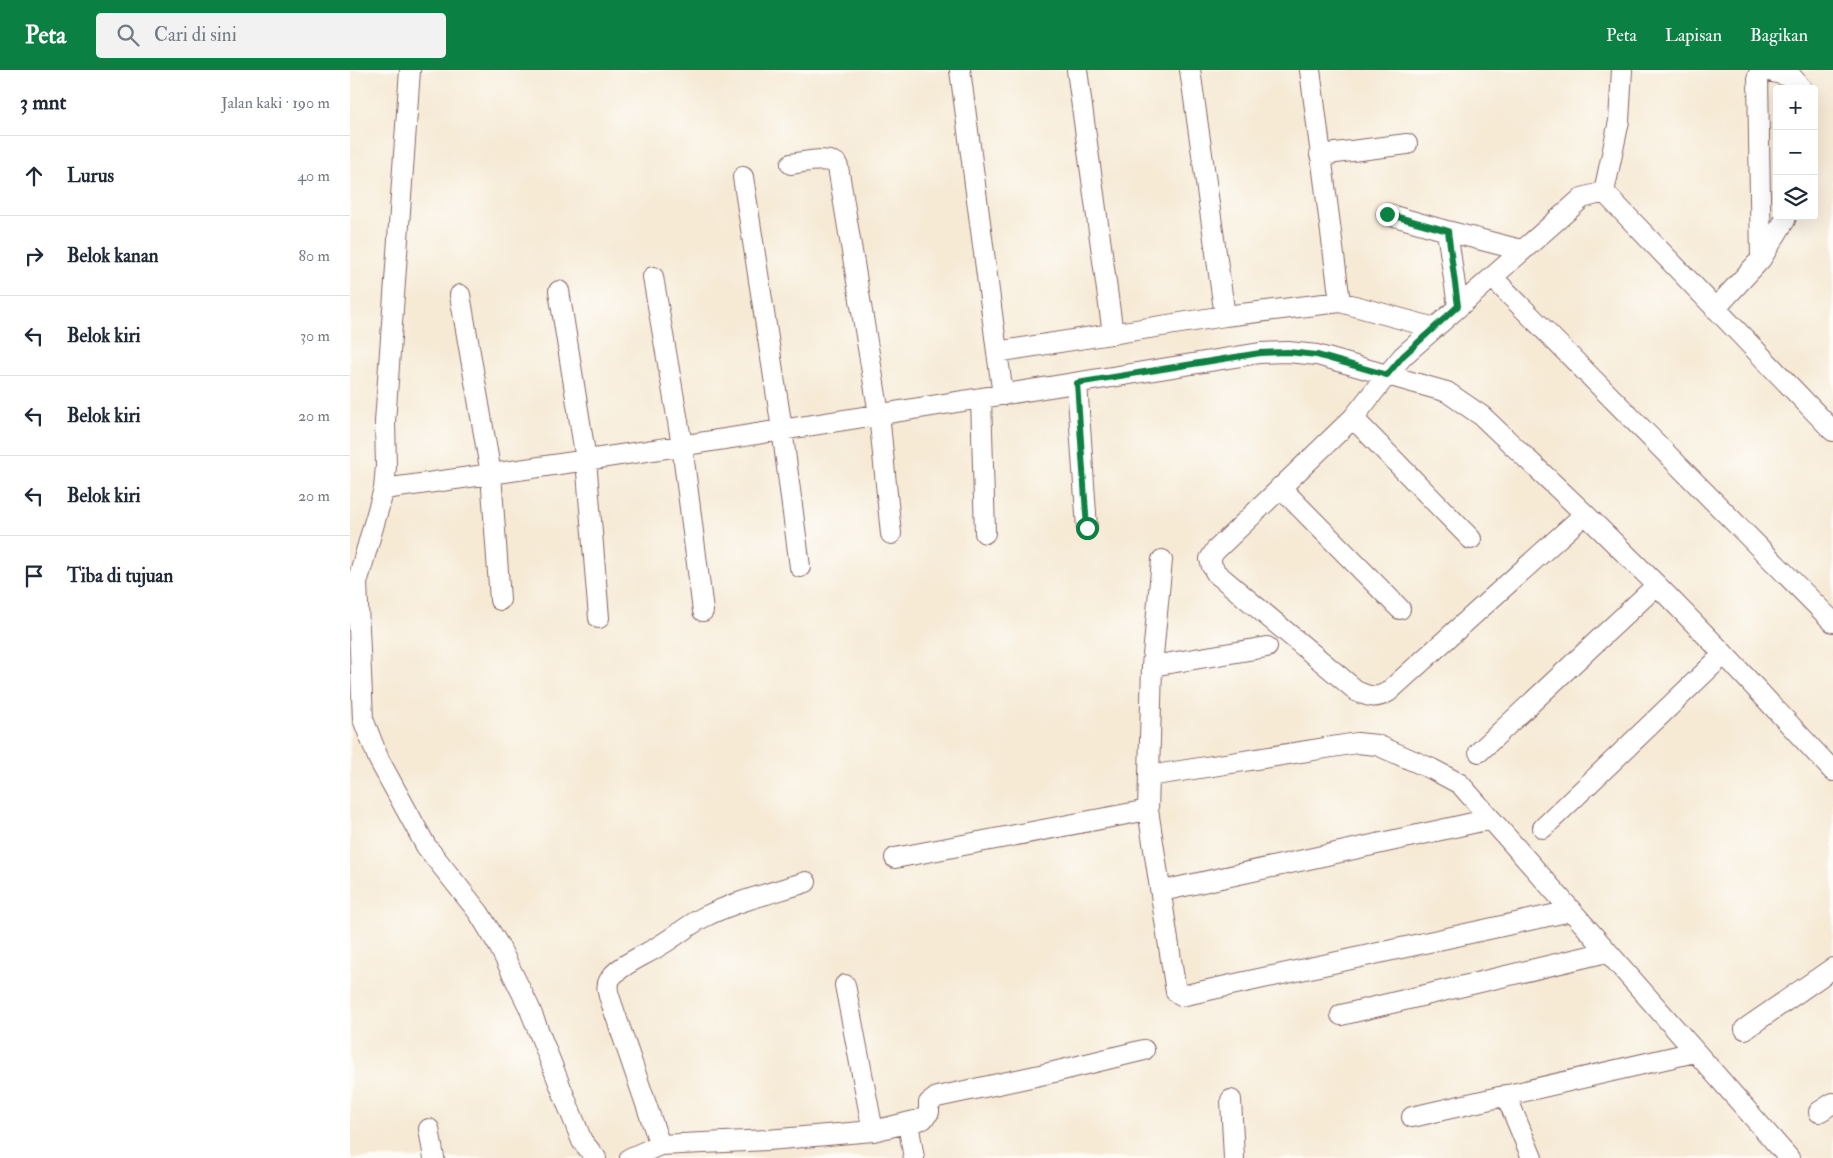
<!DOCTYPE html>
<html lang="id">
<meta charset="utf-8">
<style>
body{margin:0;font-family:"IM FELL Double Pica",serif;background:#f2f2f3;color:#1f2937}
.controls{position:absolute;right:15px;top:15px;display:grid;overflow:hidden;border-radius:5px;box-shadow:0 5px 20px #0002}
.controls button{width:45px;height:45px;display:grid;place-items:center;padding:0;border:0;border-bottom:1px solid #e0e1e3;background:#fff;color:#1f2937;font:25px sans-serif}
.stop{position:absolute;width:15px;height:15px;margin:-11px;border:4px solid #0b8043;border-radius:50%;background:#fff}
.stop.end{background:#0b8043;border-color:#fff;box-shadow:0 1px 5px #0008}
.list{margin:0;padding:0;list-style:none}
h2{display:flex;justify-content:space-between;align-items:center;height:65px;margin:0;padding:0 20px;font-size:21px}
h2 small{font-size:16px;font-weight:400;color:#747a83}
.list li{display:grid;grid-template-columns:32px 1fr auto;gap:15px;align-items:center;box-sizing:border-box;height:80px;padding:0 20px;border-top:1px solid #e0e1e3}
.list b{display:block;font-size:19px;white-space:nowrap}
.list em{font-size:16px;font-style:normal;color:#747a83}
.icon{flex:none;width:28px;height:28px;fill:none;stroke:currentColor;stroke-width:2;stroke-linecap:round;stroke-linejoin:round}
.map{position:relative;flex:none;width:1483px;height:1088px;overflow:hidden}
header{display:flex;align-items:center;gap:30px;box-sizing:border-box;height:70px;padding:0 25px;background:#0b8043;color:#fff}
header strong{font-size:24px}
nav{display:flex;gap:28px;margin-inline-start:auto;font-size:18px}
.search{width:350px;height:45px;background:#f2f2f3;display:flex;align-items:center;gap:12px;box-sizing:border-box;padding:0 18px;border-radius:5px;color:#747a83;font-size:19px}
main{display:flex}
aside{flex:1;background:#fff}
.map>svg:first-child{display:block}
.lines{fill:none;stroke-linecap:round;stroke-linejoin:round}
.minor-casing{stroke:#866666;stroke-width:22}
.minor{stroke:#fff;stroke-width:20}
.route{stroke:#0b8043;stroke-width:6}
</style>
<header>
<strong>Peta</strong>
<div class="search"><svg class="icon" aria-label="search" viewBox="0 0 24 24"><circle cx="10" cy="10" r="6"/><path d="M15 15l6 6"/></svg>Cari di sini</div>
<nav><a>Peta</a><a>Lapisan</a><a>Bagikan</a></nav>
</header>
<main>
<aside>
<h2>3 mnt<small>Jalan kaki · 190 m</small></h2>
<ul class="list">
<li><svg class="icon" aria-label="ahead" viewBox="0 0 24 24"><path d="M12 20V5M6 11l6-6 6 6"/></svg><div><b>Lurus</b></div><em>40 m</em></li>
<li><svg class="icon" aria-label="right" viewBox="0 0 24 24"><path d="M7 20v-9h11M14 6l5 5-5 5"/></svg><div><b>Belok kanan</b></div><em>80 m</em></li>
<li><svg class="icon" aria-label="left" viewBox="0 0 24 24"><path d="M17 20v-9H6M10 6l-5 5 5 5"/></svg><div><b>Belok kiri</b></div><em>30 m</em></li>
<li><svg class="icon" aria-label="left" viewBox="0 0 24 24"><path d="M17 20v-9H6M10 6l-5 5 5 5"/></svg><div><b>Belok kiri</b></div><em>20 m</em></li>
<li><svg class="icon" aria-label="left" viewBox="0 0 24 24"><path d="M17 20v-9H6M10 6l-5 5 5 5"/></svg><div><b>Belok kiri</b></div><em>20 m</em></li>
<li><svg class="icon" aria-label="arrive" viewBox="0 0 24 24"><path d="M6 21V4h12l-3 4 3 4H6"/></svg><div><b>Tiba di tujuan</b></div></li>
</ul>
</aside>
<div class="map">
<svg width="1483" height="1088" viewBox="0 0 1483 1088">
<rect width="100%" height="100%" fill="#fdfcf7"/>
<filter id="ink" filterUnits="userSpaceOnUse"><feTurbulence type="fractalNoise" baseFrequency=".02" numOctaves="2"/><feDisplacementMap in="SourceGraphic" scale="10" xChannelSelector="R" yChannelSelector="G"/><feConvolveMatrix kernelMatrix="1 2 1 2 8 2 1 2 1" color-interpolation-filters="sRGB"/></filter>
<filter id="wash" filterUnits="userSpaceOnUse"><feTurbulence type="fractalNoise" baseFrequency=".0096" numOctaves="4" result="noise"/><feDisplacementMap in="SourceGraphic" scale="20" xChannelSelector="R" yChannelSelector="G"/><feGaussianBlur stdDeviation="1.12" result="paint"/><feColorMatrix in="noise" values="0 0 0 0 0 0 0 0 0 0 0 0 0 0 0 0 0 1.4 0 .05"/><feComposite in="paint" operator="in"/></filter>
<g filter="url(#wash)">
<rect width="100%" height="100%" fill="#f6ead5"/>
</g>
<g filter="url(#ink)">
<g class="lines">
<g class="minor-casing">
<path id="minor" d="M 610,0 L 647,282
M 727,0 L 763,264
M 840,0 L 875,246
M 960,0 L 990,232
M 970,85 L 1057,74
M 441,94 C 455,92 474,87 486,93 L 488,97 L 529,344 L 541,464
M 393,107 L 432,359 L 450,497
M 1254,122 L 1483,361
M 1037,144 L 1097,161
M 1411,189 L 1408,6 L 1416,0 L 1442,7 L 1452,19
M 303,207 L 332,375 L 353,541
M 1142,207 L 1483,552
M 209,221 L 236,390 L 249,548
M 110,225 L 141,404 L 150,530
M 1108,236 L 1097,161 L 1171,180
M 1365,239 L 1411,189 L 1435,150 L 1436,146
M 727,313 L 737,458
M 653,325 L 647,282 L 875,246 L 990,232 L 1085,258
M 631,328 L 635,463
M 1003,348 L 1121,469
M 930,417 L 1050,539
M 34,419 L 36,396 L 35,352 L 60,0
M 1235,444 L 1038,622 C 1025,629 1021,627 1008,622 L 866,503 L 862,496 L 860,489 L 865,481 L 1003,348 L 1037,305 L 1097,322 L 1132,346 L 1235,444 L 1307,515 L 1374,584 L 1483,701
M 7,513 L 13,649 L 29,690 L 76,776 L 129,843 L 149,876 L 179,937 L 232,1071 L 246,1088
M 0,518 L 7,513 L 34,419 C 327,379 618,330 910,283 L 938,282 L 967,285 L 1037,305 L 1053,286 L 1232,128 L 1254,122 L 1269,51 L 1272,0
M 802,596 L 917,577
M 1129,682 L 1307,515
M 799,706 L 802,596 L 812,490
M 1193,758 L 1374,584
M 545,788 L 798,740
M 812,821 L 1141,749
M 1221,841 L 831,926 L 826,922 L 798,740 L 799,706 L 1007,673 L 1027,675 L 1082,699 L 1110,714 L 1439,1088
M 495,915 L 523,1061
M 991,945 L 1257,882
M 1395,959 L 1483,898
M 1156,1025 L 1182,1088
M 881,1030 L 884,1088
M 1469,1042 L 1483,1033
M 1062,1047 L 1345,982
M 558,1053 L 564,1088
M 79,1059 L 84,1088
M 310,1075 L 259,926 C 258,921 256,916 259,911 C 266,896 296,885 309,876 C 325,867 338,855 354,847 C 386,831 422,823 456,812
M 280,1088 L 310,1075 L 418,1070 L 523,1061 L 573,1049 L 579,1042 L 579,1033 L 587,1027 L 704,1002 L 794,980"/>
</g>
<use href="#minor" class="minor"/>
</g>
</g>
<g class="lines" filter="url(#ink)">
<path class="route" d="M 737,458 L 727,313 L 910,283 L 938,282 L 967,285 L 1037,305 L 1053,286 L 1108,236 L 1098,161 L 1037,144"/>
</g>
</svg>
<div class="controls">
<button>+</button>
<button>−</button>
<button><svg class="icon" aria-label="layers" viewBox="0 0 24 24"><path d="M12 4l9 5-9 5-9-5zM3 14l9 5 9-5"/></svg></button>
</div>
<div class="stop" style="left:737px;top:458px"></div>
<div class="stop end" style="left:1037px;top:144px"></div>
</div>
</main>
